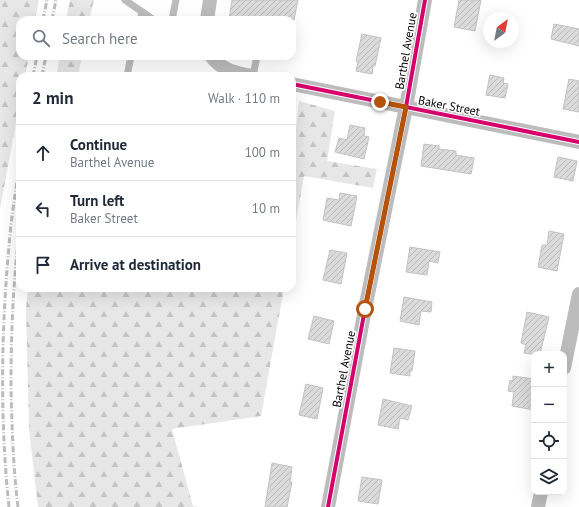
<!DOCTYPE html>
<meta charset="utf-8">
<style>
body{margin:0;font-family:"PT Sans",sans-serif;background:#f6f6f7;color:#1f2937}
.controls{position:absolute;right:12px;bottom:12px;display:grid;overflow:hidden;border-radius:8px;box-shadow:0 4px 16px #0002}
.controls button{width:36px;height:36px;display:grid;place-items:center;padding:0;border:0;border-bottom:1px solid #e0e1e3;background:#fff;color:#1f2937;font:20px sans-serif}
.compass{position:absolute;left:483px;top:12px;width:36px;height:36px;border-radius:50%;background:#fff;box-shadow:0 4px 16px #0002;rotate:32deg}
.stop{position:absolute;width:12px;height:12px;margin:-9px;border:3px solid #b45309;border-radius:50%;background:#fff}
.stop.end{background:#b45309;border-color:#fff;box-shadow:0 1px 4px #0008}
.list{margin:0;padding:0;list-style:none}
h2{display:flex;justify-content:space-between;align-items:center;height:52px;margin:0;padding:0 16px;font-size:17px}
h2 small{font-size:13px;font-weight:400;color:#747a83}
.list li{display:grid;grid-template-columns:26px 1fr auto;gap:12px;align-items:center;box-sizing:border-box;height:56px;padding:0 16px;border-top:1px solid #e0e1e3}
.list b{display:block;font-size:15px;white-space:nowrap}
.list p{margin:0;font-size:13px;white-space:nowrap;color:#747a83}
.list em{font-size:13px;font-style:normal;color:#747a83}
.icon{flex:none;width:22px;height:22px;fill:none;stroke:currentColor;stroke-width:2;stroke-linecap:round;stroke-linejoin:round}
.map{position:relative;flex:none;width:579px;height:507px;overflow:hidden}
.search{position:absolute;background:#fff;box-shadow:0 4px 16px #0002;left:16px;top:16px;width:280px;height:44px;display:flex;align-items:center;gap:10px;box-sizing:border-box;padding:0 14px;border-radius:12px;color:#747a83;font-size:15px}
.panel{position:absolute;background:#fff;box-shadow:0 4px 16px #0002;left:16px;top:72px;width:280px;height:220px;border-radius:12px}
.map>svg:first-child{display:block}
.forest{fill:url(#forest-firs)}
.building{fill:url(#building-hatch);stroke:#c2c2c2}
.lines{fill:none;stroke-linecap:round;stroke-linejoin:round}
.service{stroke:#bcbcbc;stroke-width:7}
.minor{stroke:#bcbcbc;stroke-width:14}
.rail{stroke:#bcbcbc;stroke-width:3;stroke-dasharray:6 2 1 2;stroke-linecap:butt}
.cycleway-casing{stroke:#fff;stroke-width:6}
.cycleway{stroke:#d6006c;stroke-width:4}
.route{stroke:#b45309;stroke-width:5}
.labels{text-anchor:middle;stroke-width:3.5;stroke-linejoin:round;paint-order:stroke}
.street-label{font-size:12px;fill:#000;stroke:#fff}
</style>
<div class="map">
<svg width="579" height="507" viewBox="0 0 579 507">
<defs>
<pattern id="forest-firs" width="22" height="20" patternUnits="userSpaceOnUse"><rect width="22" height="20" fill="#e7e7e7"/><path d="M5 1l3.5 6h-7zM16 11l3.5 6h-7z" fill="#c4c4c4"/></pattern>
<pattern id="building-hatch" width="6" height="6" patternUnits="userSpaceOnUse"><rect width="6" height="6" fill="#dbdbdb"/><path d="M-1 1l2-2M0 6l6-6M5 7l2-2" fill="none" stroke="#bababa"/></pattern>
</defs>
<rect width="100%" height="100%" fill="#fff"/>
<path class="forest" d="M 0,0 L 39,0 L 35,20 L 20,20 L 20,56 L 29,56 L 25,76 L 20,76 L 20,101 L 0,209 Z
M 70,0 L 94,0 L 89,20 L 66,20 Z
M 60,56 L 82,56 L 78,76 L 56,76 Z
M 299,101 L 335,111 L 327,161 L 377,169 L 373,188 L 304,176 L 292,243 L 292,155 L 293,155 Z
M 28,288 L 284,288 L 261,416 L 172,429 L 193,506 L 199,507 L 38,507 L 29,429 L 26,308 Z"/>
<path class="building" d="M 232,0 L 298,0 L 294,20 L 229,20 Z
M 459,0 L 481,0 L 475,31 L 454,27 Z
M 554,24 L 579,29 L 579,46 L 551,39 Z
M 362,34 L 381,38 L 375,66 L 373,66 L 372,74 L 356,71 L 358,62 L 356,61 Z
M 490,75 L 504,78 L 503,83 L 508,84 L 505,98 L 486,95 Z
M 569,79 L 579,81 L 579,112 L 563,109 Z
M 350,125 L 365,128 L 364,136 L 369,137 L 364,159 L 335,152 L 339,138 L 347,140 Z
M 424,144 L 439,146 L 439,149 L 456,151 L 456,155 L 474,158 L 471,174 L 421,166 Z
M 558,157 L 577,161 L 573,181 L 554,177 Z
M 340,193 L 357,196 L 351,226 L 323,220 L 327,198 L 339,200 Z
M 549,231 L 564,234 L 557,271 L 538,267 L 542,245 L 547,245 Z
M 410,247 L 440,252 L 438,263 L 429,261 L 427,275 L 406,272 Z
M 330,250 L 347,253 L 341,284 L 323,280 Z
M 404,297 L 432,302 L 431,312 L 421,311 L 419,325 L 400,321 Z
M 527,312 L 549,317 L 540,354 L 531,354 L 524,353 L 526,345 L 521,343 Z
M 314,316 L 334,321 L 329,344 L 308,339 Z
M 394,348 L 415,351 L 412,371 L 410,371 L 410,376 L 390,373 Z
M 513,376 L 534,379 L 532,393 L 534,394 L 534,410 L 512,406 L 514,392 L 508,391 L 510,380 L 513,381 Z
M 306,384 L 323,388 L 317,419 L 299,415 Z
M 383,399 L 412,406 L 408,420 L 400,418 L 398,429 L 378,425 Z
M 272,463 L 292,467 L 290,482 L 292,482 L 287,507 L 265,507 Z
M 362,477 L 382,480 L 378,504 L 358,501 Z"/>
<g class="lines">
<path class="service" d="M 125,0 L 154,20
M 140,20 L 142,12
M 172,20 L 176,0
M 127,76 L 131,56
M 253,76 L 257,56"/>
<path class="minor" d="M 207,20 L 210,0
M 211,56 C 221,70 236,73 252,76
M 292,84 L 579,142
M 564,368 L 579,294
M 328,507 L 365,309 L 406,107 L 425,0
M 538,507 L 541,492"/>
<path class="rail" d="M 43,20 L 47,0
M 52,20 L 56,0
M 33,76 L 37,56
M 42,76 L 46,56
M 9,507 C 0,421 1,332 9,246 C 11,218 16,189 20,161
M 18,507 C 13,467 12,428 11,388 C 11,334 13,280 20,227"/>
<g class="cycleway-casing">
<path id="cycleway" d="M 292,84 L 579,142
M 328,507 L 365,309 L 406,107 L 425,0"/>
</g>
<use href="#cycleway" class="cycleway"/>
</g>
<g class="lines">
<path class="route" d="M 365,309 L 406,107 L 380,102"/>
</g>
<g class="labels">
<g class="street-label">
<text transform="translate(406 51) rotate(-80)" y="4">Barthel Avenue</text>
<text transform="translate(449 106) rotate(11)" y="4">Baker Street</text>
<text transform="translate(344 369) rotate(-79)" y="4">Barthel Avenue</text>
</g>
</g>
</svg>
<div class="controls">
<button>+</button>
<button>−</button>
<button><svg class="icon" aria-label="locate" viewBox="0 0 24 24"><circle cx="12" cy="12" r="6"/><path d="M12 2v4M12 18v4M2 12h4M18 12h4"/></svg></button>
<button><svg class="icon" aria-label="layers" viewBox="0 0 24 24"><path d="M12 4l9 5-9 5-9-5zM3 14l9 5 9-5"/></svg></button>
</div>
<svg class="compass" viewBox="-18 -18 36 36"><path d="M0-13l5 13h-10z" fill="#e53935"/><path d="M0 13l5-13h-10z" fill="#747a83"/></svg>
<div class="stop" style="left:365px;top:309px"></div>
<div class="stop end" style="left:380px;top:102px"></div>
<div class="search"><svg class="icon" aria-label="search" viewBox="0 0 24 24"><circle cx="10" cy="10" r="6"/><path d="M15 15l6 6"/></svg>Search here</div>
<section class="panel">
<h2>2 min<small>Walk · 110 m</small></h2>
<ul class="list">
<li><svg class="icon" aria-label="ahead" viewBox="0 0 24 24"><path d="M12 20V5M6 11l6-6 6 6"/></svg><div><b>Continue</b><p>Barthel Avenue</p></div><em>100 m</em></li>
<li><svg class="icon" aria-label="left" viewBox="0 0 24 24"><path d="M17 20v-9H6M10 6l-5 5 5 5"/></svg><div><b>Turn left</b><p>Baker Street</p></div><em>10 m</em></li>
<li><svg class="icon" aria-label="arrive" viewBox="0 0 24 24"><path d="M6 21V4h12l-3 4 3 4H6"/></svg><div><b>Arrive at destination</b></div></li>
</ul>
</section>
</div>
